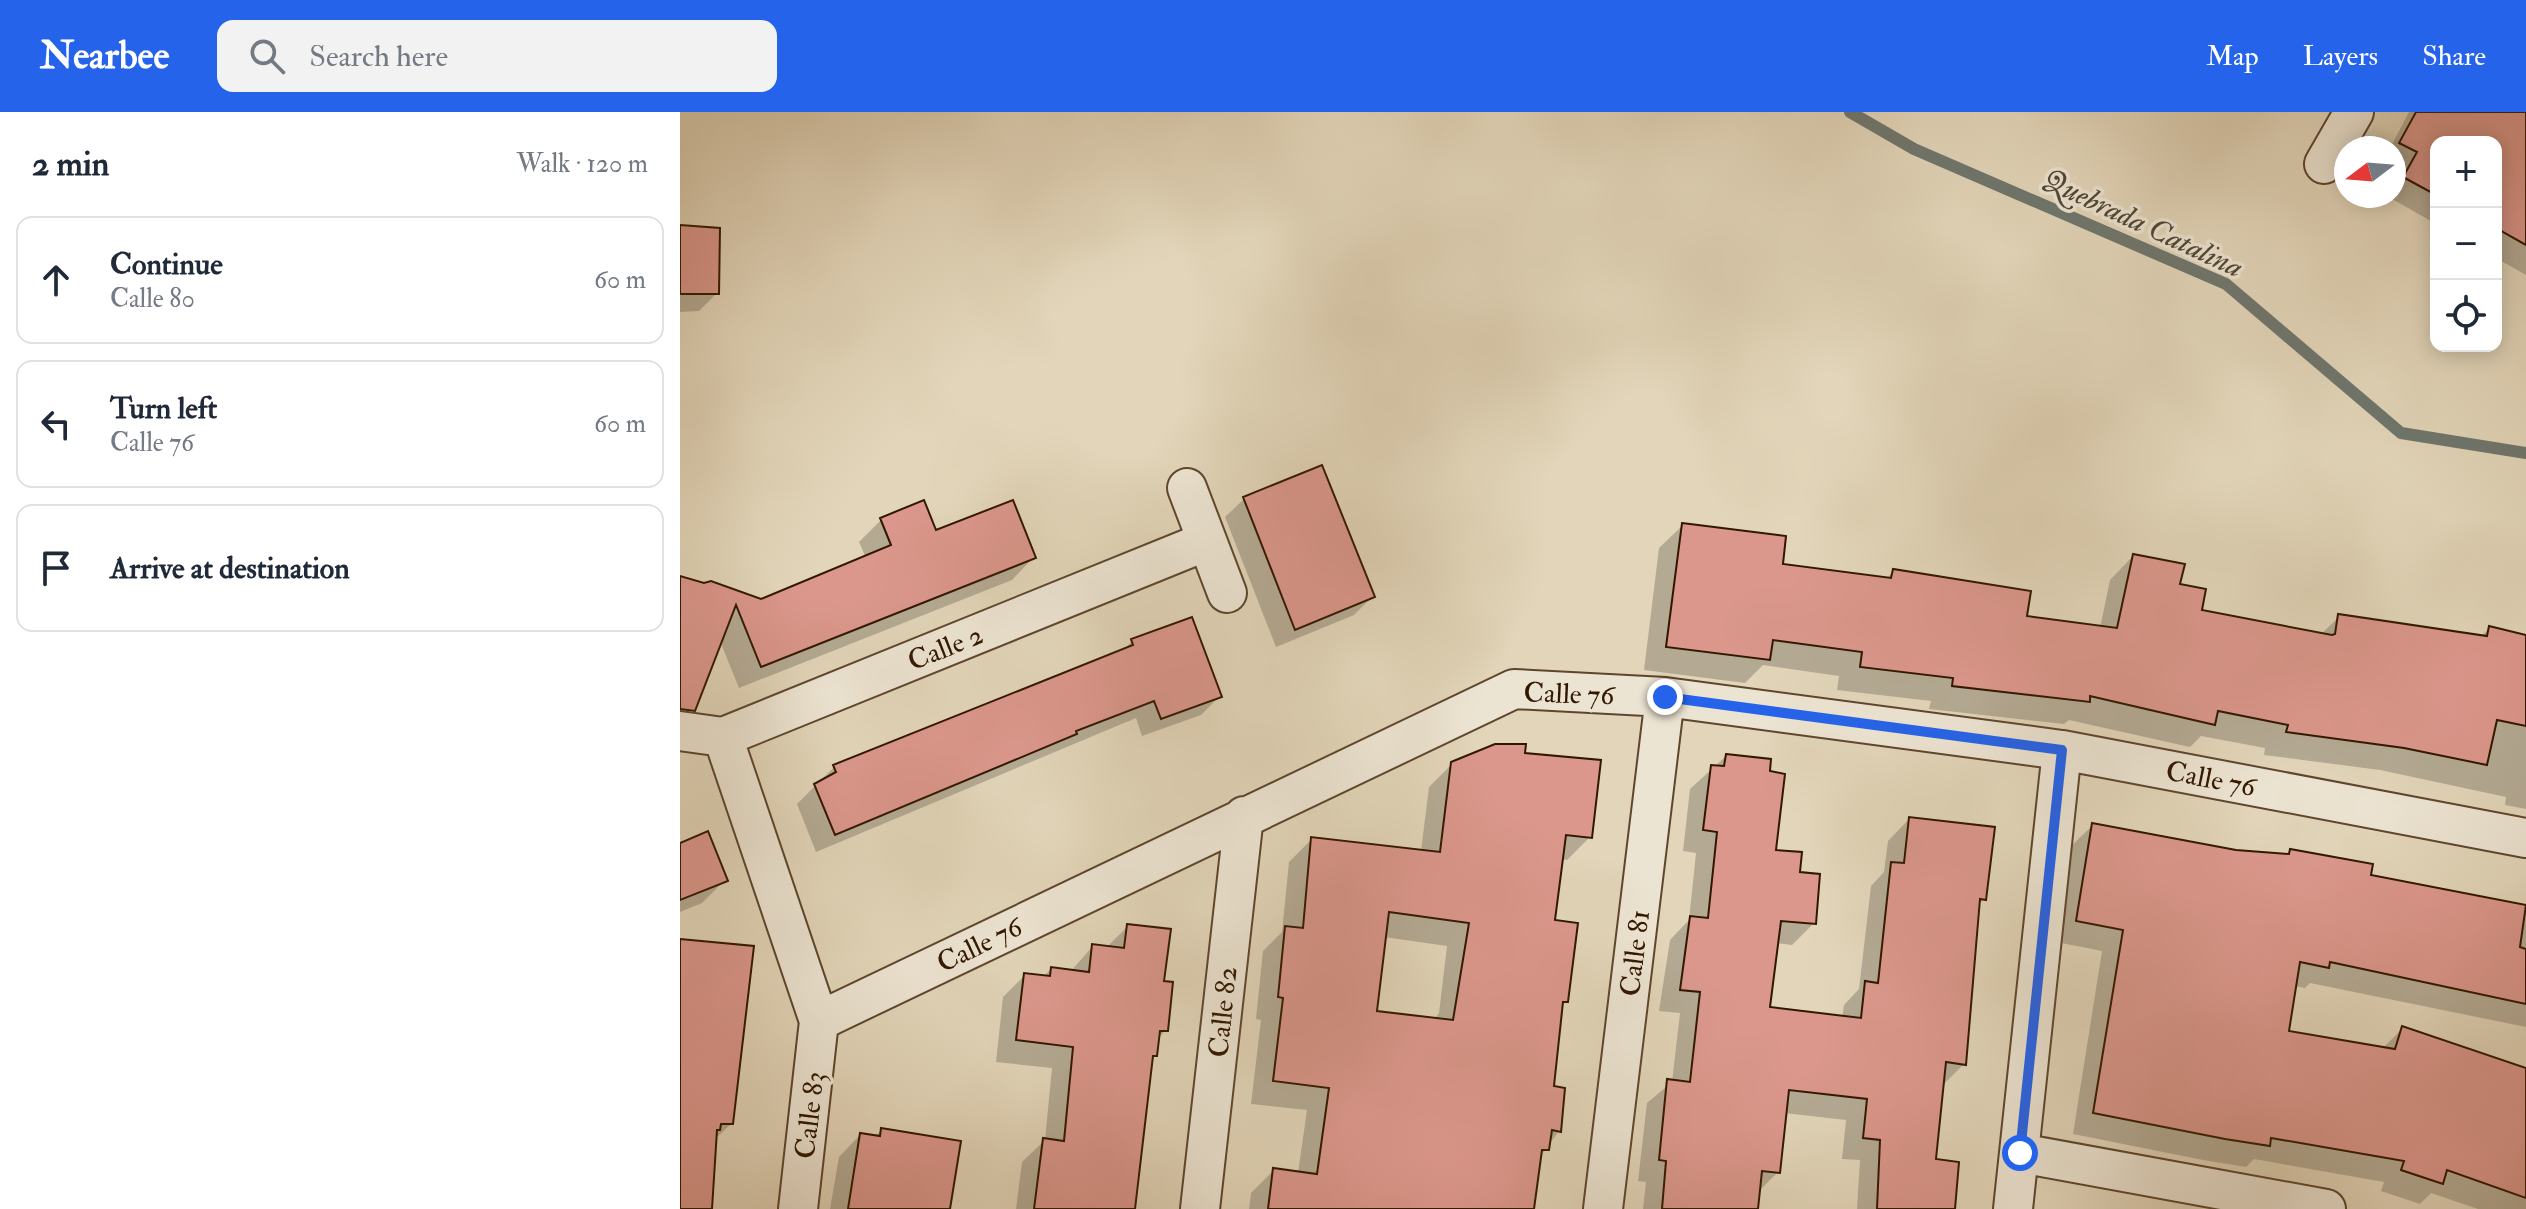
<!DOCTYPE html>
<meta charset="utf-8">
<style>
body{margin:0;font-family:"IM FELL Double Pica",serif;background:#f2f2f3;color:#1f2937}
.controls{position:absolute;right:24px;top:24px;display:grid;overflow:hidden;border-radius:16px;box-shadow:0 4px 20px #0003}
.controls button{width:72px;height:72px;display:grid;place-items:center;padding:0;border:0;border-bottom:2px solid #e0e1e3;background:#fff;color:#1f2937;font:40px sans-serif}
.compass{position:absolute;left:1654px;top:24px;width:72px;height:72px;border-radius:50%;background:#fff;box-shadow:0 4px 20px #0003;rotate:254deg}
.stop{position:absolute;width:24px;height:24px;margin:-18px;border:6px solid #2563eb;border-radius:50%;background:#fff}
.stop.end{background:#2563eb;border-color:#fff;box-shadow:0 2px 8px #0008}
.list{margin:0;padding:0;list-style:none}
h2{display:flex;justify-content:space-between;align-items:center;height:104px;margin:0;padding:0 32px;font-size:34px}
h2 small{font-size:26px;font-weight:400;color:#747a83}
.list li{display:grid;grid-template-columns:52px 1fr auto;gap:24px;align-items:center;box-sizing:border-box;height:128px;margin:0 16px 16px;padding:0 16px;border:2px solid #e0e1e3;border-radius:16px}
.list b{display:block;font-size:30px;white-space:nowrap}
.list p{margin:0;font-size:26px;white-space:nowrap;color:#747a83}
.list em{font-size:26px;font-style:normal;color:#747a83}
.icon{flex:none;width:44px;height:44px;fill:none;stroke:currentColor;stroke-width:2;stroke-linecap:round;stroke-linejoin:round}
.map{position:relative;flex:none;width:1846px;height:1097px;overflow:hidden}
header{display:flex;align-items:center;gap:48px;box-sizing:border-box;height:112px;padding:0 40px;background:#2563eb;color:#fff}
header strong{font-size:38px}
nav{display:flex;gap:44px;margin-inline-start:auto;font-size:28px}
.search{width:560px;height:72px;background:#f2f2f3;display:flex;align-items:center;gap:20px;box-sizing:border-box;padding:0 28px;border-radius:16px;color:#747a83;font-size:30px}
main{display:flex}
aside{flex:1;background:#fff}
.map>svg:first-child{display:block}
.shadow{fill:#0003;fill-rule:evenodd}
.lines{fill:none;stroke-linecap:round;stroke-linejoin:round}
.stream{stroke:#6f776e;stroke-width:12}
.building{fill:#db978c;stroke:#321700;stroke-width:2;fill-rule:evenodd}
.minor-casing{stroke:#5e462e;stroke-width:42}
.minor{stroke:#ece4d2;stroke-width:38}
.route{stroke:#2563eb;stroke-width:10}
.labels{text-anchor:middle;stroke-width:7;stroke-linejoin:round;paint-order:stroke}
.street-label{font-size:28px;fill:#321700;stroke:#ece4d2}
.water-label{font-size:30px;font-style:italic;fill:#504737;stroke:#ece4d2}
</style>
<header>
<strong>Nearbee</strong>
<div class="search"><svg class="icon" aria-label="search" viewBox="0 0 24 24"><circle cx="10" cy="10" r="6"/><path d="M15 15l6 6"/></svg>Search here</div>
<nav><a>Map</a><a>Layers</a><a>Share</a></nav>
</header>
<main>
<aside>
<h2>2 min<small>Walk · 120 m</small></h2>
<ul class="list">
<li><svg class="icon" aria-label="ahead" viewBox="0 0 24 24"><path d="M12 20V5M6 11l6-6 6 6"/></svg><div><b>Continue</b><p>Calle 80</p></div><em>60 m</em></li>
<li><svg class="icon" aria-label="left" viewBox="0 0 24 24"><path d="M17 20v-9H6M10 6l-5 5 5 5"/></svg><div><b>Turn left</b><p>Calle 76</p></div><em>60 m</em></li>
<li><svg class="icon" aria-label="arrive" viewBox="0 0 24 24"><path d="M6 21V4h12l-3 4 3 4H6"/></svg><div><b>Arrive at destination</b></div></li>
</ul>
</aside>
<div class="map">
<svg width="1846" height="1097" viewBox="0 0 1846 1097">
<rect width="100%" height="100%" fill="#e2d5b9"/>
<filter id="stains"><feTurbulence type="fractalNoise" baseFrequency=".0025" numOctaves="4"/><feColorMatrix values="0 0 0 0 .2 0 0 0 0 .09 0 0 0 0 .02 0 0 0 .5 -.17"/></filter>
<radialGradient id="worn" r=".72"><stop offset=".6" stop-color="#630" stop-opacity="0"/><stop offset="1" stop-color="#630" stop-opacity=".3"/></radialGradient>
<path class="shadow" d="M 1729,0 L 1846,0 L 1846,163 L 1816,146 L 1816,30 L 1756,30 L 1756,112 L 1707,84 L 1714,84 L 1714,70 L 1720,59 L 1714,56 L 1714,36 L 1710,36 Z
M 0,115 L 37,181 L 19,199 L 0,200 Z
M 564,387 L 693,484 L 674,503 L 596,535 L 545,405 Z
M 201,408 L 353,446 L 332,468 L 59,576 L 40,529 L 19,584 L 0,603 L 0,466 L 81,489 L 186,446 L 179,430 Z
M 1003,413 L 1100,454 L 1205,468 L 1214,459 L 1345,506 L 1420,516 L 1430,468 L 1453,444 L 1498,473 L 1520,499 L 1640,523 L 1659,505 L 1800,525 L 1810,516 L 1846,524 L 1846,697 L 1825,693 L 1826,685 L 1700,658 L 1584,643 L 1585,636 L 1521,624 L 1510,635 L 1389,608 L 1384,612 L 1249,597 L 1251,589 L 1157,578 L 1159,564 L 1083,553 L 1065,571 L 964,558 L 979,436 Z
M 452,529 L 540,584 L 521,603 L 462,624 L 456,606 L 136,740 L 117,692 L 154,655 L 441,541 Z
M 843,642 L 910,725 L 887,748 L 881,747 L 873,810 L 886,889 L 880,896 L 872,975 L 879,1019 L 859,1046 L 852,1097 L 569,1097 L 571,1081 L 594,1058 L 618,1061 L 627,998 L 571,992 L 581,908 L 576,907 L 583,839 L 602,820 L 609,750 L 632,727 L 741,739 L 749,675 L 772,652 ZM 704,825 L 767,834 L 759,901 L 754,908 L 695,901 Z
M 1046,644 L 1094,740 L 1118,762 L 1134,811 L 1112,833 L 1096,831 L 1088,897 L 1162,906 L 1164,893 L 1179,877 L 1191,774 L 1204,760 L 1208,729 L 1229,707 L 1304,787 L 1297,794 L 1284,952 L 1263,973 L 1254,1048 L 1273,1097 L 1177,1097 L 1180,1048 L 1162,1047 L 1166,1008 L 1104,1001 L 1098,1060 L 1078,1080 L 1076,1097 L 963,1097 L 966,1070 L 958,1069 L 967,991 L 992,970 L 1000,901 L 979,899 L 990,828 L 1009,808 L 1016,741 L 1003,739 L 1010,677 Z
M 1413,713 L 1556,740 L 1606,744 L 1611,739 L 1689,764 L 1846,794 L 1846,915 L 1630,871 L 1625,876 L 1614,874 L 1607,920 L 1702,937 L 1723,916 L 1846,958 L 1846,1097 L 1798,1097 L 1751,1081 L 1740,1092 L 1701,1079 L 1704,1070 L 1574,1047 L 1566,1055 L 1523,1048 L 1393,1022 L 1422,839 L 1376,830 L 1391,734 Z
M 27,722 L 45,768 L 22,791 L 0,800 L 0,730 Z
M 448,814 L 482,871 L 486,918 L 477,927 L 471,947 L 453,1097 L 336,1097 L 342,1050 L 365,1028 L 372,956 L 316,950 L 323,885 L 345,863 L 363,865 L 371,857 L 391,859 L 413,834 L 426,836 Z
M 0,829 L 51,1012 L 34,1028 L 30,1097 L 0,1097 Z
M 202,1018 L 268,1097 L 150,1097 L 159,1045 L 180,1023 L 194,1025 Z"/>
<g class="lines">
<path class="stream" d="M 1170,0 L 1234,37 L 1546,172 L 1721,321 L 1846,341"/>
</g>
<path class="building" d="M 1736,0 L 1846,0 L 1846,133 L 1816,116 L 1816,30 L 1756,30 L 1756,83 L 1723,65 L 1737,40 L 1719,31 Z
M 0,113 L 40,116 L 39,182 L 0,182 Z
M 642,353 L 695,485 L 615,518 L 563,385 Z
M 244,388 L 256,418 L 333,388 L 356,446 L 81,555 L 56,493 L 15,599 L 0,597 L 0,464 L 24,471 L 31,469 L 81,487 L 211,433 L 200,406 Z
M 1002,411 L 1106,424 L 1103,452 L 1211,466 L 1213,457 L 1351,479 L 1347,504 L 1437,516 L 1453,442 L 1505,452 L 1500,472 L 1526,477 L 1522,498 L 1652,523 L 1655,522 L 1658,502 L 1807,524 L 1809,514 L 1846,523 L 1846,614 L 1817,608 L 1807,653 L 1724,636 L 1606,620 L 1608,613 L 1538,599 L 1535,613 L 1410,584 L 1410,590 L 1272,574 L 1273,566 L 1180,555 L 1182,540 L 1093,528 L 1090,548 L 986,535 Z
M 512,505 L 542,585 L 481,607 L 474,589 L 396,619 L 397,622 L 155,723 L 134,672 L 156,660 L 153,653 L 453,533 L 451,527 Z
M 815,632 L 846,632 L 845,641 L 921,648 L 912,726 L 886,723 L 875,808 L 898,811 L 888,890 L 883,890 L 874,974 L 885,976 L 881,1020 L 872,1018 L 869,1038 L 862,1038 L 854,1097 L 588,1097 L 593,1056 L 637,1062 L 649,976 L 593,969 L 603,886 L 598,885 L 605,814 L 623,816 L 631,725 L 760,740 L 771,650 ZM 709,800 L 789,811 L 773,908 L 697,899 Z
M 1046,642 L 1091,647 L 1090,659 L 1105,662 L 1096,738 L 1122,740 L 1120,760 L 1140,762 L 1136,812 L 1101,809 L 1090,895 L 1181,906 L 1185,869 L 1198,871 L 1211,750 L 1224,751 L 1229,705 L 1315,715 L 1306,788 L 1300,787 L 1286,953 L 1266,950 L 1256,1047 L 1279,1050 L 1275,1097 L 1197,1097 L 1200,1028 L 1183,1026 L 1187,987 L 1109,978 L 1100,1061 L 1082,1059 L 1078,1097 L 982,1097 L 986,1049 L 979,1048 L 987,967 L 1010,970 L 1020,880 L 1000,878 L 1010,804 L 1028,806 L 1037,720 L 1023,718 L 1031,653 L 1044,654 Z
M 1412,711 L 1556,738 L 1609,742 L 1610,737 L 1693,752 L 1691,763 L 1846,793 L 1840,835 L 1846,837 L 1846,892 L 1650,850 L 1649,856 L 1620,850 L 1609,919 L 1715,937 L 1722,914 L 1846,956 L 1846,1086 L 1767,1058 L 1763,1072 L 1721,1058 L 1724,1049 L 1591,1026 L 1590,1034 L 1545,1027 L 1413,1001 L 1443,818 L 1396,809 Z
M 28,719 L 48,769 L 0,788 L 0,731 Z
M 447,812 L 491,817 L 484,869 L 493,870 L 488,919 L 480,919 L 477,944 L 473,944 L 455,1097 L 354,1097 L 363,1026 L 384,1029 L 393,935 L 336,928 L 344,861 L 370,864 L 371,855 L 409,860 L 412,832 L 444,836 Z
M 0,827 L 74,834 L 53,1012 L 41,1012 L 40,1018 L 37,1018 L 32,1097 L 0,1097 Z
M 201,1016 L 281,1029 L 270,1097 L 168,1097 L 180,1021 L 200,1024 Z"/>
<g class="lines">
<g class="minor-casing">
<path id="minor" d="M 1644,52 L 1674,0
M 507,376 L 547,481
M 0,619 L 43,625 L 527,429
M 43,625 L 139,909 L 118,1097
M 139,909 L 834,577 L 985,585 L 1382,638 L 1846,726
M 1340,1041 L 1646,1097
M 520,1097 L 564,704
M 923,1097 L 985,585
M 1333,1097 L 1382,638"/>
</g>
<use href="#minor" class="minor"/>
</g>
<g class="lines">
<path class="route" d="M 985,585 L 1382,638 L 1340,1041"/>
</g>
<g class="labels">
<g class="street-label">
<text transform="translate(265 535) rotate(-22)" y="10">Calle 2</text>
<text transform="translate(889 581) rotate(2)" y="10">Calle 76</text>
<text transform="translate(1531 666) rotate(11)" y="10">Calle 76</text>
<text transform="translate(299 832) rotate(-26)" y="10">Calle 76</text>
<text transform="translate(954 841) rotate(-83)" y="10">Calle 81</text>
<text transform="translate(542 900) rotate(-84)" y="10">Calle 82</text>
<text transform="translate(129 1003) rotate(-83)" y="10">Calle 83</text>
</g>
<g class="water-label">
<text transform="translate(1463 111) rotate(25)" y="10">Quebrada Catalina</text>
</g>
</g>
<rect width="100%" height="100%" filter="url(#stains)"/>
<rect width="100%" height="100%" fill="url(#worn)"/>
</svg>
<div class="controls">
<button>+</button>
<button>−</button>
<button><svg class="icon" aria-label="locate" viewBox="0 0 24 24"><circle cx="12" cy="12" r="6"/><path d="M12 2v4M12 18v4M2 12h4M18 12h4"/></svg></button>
</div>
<svg class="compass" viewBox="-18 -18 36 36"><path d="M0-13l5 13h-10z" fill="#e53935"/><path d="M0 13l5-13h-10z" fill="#747a83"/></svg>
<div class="stop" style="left:1340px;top:1041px"></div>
<div class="stop end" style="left:985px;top:585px"></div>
</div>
</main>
